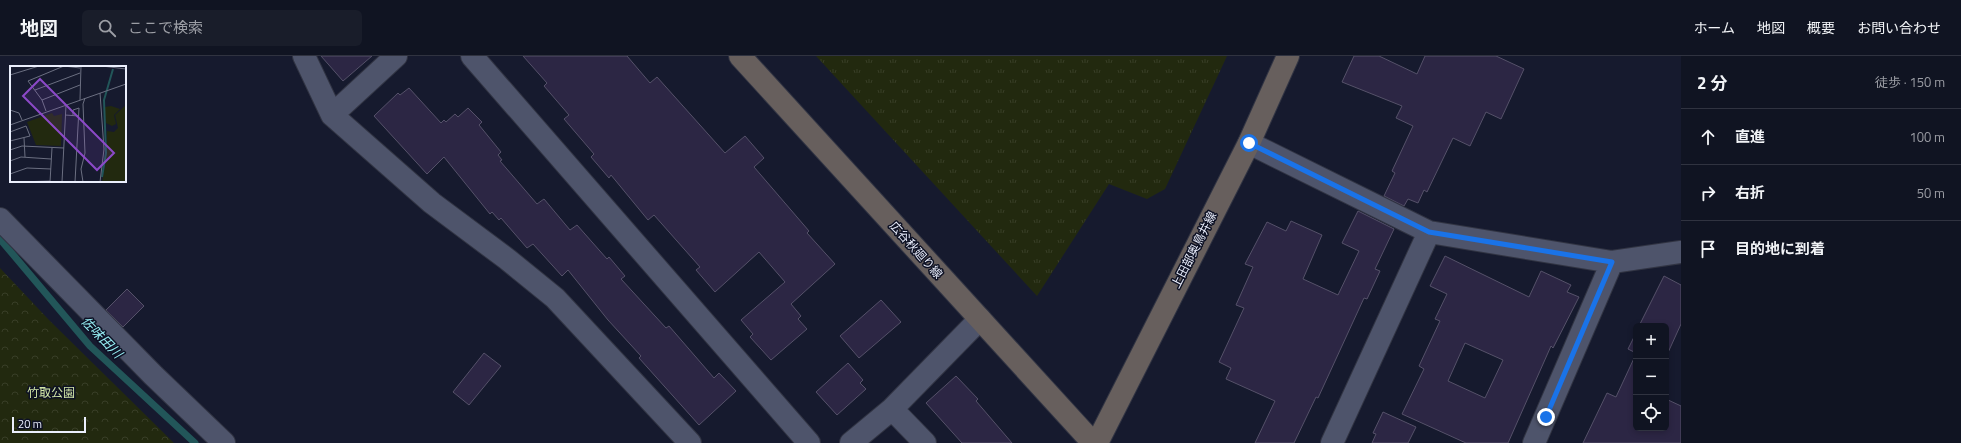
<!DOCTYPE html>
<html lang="ja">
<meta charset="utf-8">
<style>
body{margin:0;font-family:"Titillium Web","Noto Sans JP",sans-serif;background:#191d2a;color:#f1f3f6}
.controls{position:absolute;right:12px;bottom:12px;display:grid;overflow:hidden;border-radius:6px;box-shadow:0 2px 6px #0003}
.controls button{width:36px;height:36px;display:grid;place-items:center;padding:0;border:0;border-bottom:1px solid #303340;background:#101422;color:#f1f3f6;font:20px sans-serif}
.scale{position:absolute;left:12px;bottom:10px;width:74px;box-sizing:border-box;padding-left:4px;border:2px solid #ebeffd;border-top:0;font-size:11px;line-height:14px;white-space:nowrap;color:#ebeffd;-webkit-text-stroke:3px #0d1124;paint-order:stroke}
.stop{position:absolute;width:12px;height:12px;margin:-9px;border:3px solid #1a73e8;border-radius:50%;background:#fff}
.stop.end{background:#1a73e8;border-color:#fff;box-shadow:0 1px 4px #0008}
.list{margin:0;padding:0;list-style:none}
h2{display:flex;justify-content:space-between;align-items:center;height:52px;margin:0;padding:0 16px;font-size:17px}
h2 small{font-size:13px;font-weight:400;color:#9c9ea5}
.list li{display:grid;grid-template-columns:26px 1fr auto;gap:12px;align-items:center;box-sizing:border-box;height:56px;padding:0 16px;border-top:1px solid #303340}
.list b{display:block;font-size:15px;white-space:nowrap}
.list em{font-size:13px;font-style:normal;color:#9c9ea5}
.icon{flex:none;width:22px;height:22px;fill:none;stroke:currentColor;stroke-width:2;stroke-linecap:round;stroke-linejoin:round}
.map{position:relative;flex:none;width:1681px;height:387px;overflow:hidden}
header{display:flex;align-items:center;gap:24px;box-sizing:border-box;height:56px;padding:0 20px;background:#101422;border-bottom:1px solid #303340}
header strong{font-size:19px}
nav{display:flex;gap:22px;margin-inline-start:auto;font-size:14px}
.search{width:280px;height:36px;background:#191d2a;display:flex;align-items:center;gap:10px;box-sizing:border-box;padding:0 14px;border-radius:6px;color:#9c9ea5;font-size:15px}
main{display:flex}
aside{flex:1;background:#101422}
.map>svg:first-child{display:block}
.grass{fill:url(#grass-tufts)}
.park{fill:url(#park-crowns)}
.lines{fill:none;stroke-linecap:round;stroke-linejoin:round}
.stream{stroke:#225659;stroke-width:7}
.building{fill:#2c2644;stroke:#555169;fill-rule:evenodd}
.street-casing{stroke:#313443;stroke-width:24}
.secondary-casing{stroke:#313443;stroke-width:24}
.street{stroke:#4e546b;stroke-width:22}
.secondary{stroke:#675f5d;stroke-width:22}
.route{stroke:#1a73e8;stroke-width:5}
.labels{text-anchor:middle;stroke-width:3;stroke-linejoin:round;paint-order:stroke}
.street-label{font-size:12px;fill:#ebeffd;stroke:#0d1124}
.park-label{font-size:12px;fill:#d2e6a7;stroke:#0d1124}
.water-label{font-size:13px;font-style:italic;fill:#97eff5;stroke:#0d1124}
.inset-river{fill:none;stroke:#225659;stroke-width:2}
.inset-road{fill:none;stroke:#6b6f81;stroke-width:1}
.view{fill:#8c49c8;fill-opacity:0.15;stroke:#8c49c8;stroke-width:2}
.inset-edge{fill:none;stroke:#ebeffd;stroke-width:2}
</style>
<header>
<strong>地図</strong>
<div class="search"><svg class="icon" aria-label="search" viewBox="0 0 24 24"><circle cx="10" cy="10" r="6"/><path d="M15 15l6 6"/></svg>ここで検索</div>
<nav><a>ホーム</a><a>地図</a><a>概要</a><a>お問い合わせ</a></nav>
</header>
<main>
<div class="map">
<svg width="1681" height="387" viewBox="0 0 1681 387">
<defs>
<pattern id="grass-tufts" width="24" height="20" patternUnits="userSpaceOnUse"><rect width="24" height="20" fill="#22290f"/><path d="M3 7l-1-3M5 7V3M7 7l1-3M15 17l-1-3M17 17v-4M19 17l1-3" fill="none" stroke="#383e27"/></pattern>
<pattern id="park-crowns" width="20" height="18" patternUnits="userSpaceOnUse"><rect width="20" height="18" fill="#22290f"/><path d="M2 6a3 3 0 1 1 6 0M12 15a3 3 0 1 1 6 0" fill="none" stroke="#383e27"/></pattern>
</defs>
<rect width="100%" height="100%" fill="#161a2e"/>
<path class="grass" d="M 816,0 L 1227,0 L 1165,133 L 1147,143 L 1109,128 L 1037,240 Z"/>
<path class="park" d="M 0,212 L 49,264 L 174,387 L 0,387 Z"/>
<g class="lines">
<path class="stream" d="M 0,183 L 90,290 L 195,387"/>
</g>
<path class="building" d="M 321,0 L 372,0 L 343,25 Z
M 523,0 L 627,0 L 650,27 L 657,21 L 725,97 L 745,80 L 764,102 L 754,111 L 809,175 L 807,177 L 835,208 L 791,248 L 801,260 L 798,263 L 807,273 L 771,304 L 750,281 L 753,278 L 741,264 L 785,226 L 759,196 L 715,236 L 696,214 L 700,211 L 654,159 L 648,164 L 611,119 L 609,122 L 591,101 L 594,98 L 564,63 L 569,59 L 544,30 L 547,27 Z
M 1354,0 L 1379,0 L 1417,18 L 1425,0 L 1496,0 L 1524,13 L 1501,63 L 1486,56 L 1470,90 L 1453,82 L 1427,136 L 1424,134 L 1418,147 L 1408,143 L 1404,150 L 1384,140 L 1395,117 L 1392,115 L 1413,70 L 1396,62 L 1402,50 L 1342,26 Z
M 409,32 L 441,67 L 444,64 L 446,66 L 455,58 L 458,61 L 468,52 L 482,66 L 479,69 L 501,96 L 498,99 L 502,104 L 500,105 L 537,148 L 544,143 L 570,174 L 577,169 L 607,203 L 609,201 L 625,220 L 621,223 L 666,272 L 669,270 L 714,322 L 719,317 L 736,335 L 699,369 L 639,302 L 641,300 L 608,264 L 568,214 L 562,220 L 533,188 L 527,192 L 501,162 L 499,164 L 492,156 L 490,158 L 444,101 L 427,118 L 374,60 L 398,37 L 400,39 Z
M 1358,155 L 1394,173 L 1375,213 L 1380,215 L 1367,243 L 1364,242 L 1318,342 L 1316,341 L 1294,387 L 1255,387 L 1275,345 L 1226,323 L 1231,312 L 1219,306 L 1244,252 L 1236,249 L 1253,211 L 1245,208 L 1267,166 L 1286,175 L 1291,165 L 1322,179 L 1303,223 L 1338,239 L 1359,195 L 1342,187 Z
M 1445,200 L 1529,241 L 1541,215 L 1571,229 L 1567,236 L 1579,241 L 1553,292 L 1551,290 L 1508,387 L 1466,387 L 1402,358 L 1424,313 L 1419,310 L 1440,265 L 1435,263 L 1447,238 L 1430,230 ZM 1465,287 L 1503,304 L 1485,342 L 1448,325 Z
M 1664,220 L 1681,229 L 1681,268 L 1666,301 L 1666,270 L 1639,270 Z
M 127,233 L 144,250 L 123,271 L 106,254 Z
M 881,244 L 901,266 L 859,302 L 840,280 Z
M 1636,277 L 1636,297 L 1628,293 Z
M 484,297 L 501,310 L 469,349 L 453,336 Z
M 1636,298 L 1636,372 L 1666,372 L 1666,343 L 1681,350 L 1681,387 L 1583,387 L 1607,337 L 1616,341 Z
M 848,307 L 863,324 L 860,327 L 866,333 L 837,359 L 816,336 Z
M 956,320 L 978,343 L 976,345 L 1012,387 L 962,387 L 926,347 Z
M 1383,356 L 1416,371 L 1408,387 L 1372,387 L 1376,378 L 1373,377 Z"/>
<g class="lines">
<g class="street-casing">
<path id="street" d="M 304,0 L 332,59 L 432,147 L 507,203 L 555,242 L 690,387
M 472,0 L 809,387
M 332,59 L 396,0
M 1249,87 L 1429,176 L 1612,206 L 1681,196
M 0,163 L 153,319 L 224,387
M 892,353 L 925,387
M 851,387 L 892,353 L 980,263
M 1332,387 L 1429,176
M 1534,387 L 1612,206"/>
</g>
<g class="secondary-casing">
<path id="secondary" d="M 740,0 L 1093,387
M 1097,387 L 1249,87 L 1288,0"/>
</g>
<use href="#street" class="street"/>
<use href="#secondary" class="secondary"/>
</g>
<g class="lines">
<path class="route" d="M 1249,87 L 1429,176 L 1612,206 L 1546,361"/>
</g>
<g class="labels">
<g class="street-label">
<text transform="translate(916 194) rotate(48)" y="4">広谷秋廻り線</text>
<text transform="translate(1194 194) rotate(-63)" y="4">上田部奥鳥井線</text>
</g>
<g class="park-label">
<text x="51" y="341">竹取公園</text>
</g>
<g class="water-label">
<text transform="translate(102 281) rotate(46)" y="5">佐味田川</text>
</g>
</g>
<g transform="translate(10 10)">
<rect width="116" height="116" fill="#161a2e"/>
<path d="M 42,47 L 44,50 L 52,48 L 51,80 L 26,79 L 17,56 Z" fill="#22290f"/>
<path d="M 101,40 L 110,43 L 104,49 L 106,58 L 102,60 L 96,57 L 95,49 L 95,41 Z" fill="#22290f"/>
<path d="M 116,39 L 116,116 L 92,116 L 96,95 L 97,65 L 104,66 L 108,62 L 105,49 Z" fill="#22290f"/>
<path class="inset-river" d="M 92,111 L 96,87 L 94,34 L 103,3"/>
<path class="inset-road" d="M 54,0 L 70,2M 92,0 L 116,3M 0,9 L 29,0M 25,24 L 70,7M 90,27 L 94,83 L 90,116M 32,34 L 70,19M 70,34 L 71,0M 0,44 L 9,47 L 12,54M 36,45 L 32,34 L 18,15 L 54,0M 55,49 L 69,50M 63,49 L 63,44 L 69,42 L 65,116M 0,59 L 116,18M 0,66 L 16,60 L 20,70 L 0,75M 14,72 L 15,91M 0,84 L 12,80 L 54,82M 0,95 L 11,91 L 41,93M 0,108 L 17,102 L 41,103M 8,116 L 40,115M 40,116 L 42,82M 52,116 L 56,39M 73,116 L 71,103 L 75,87 L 73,38 L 75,32"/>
<path class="view" d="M 30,13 L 104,87 L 87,104 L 13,30 Z"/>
<rect width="116" height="116" class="inset-edge"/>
</g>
</svg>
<div class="controls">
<button>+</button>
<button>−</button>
<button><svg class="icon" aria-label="locate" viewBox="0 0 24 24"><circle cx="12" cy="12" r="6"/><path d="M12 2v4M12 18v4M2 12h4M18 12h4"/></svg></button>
</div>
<div class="scale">20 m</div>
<div class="stop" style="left:1249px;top:87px"></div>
<div class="stop end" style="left:1546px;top:361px"></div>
</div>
<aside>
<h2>2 分<small>徒歩 · 150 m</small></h2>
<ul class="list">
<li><svg class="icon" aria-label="ahead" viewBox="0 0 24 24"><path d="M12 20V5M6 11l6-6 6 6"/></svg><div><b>直進</b></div><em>100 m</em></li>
<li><svg class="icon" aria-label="right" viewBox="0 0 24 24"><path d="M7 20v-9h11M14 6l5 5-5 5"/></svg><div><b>右折</b></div><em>50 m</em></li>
<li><svg class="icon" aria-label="arrive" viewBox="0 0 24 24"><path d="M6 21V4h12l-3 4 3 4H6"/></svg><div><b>目的地に到着</b></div></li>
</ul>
</aside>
</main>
